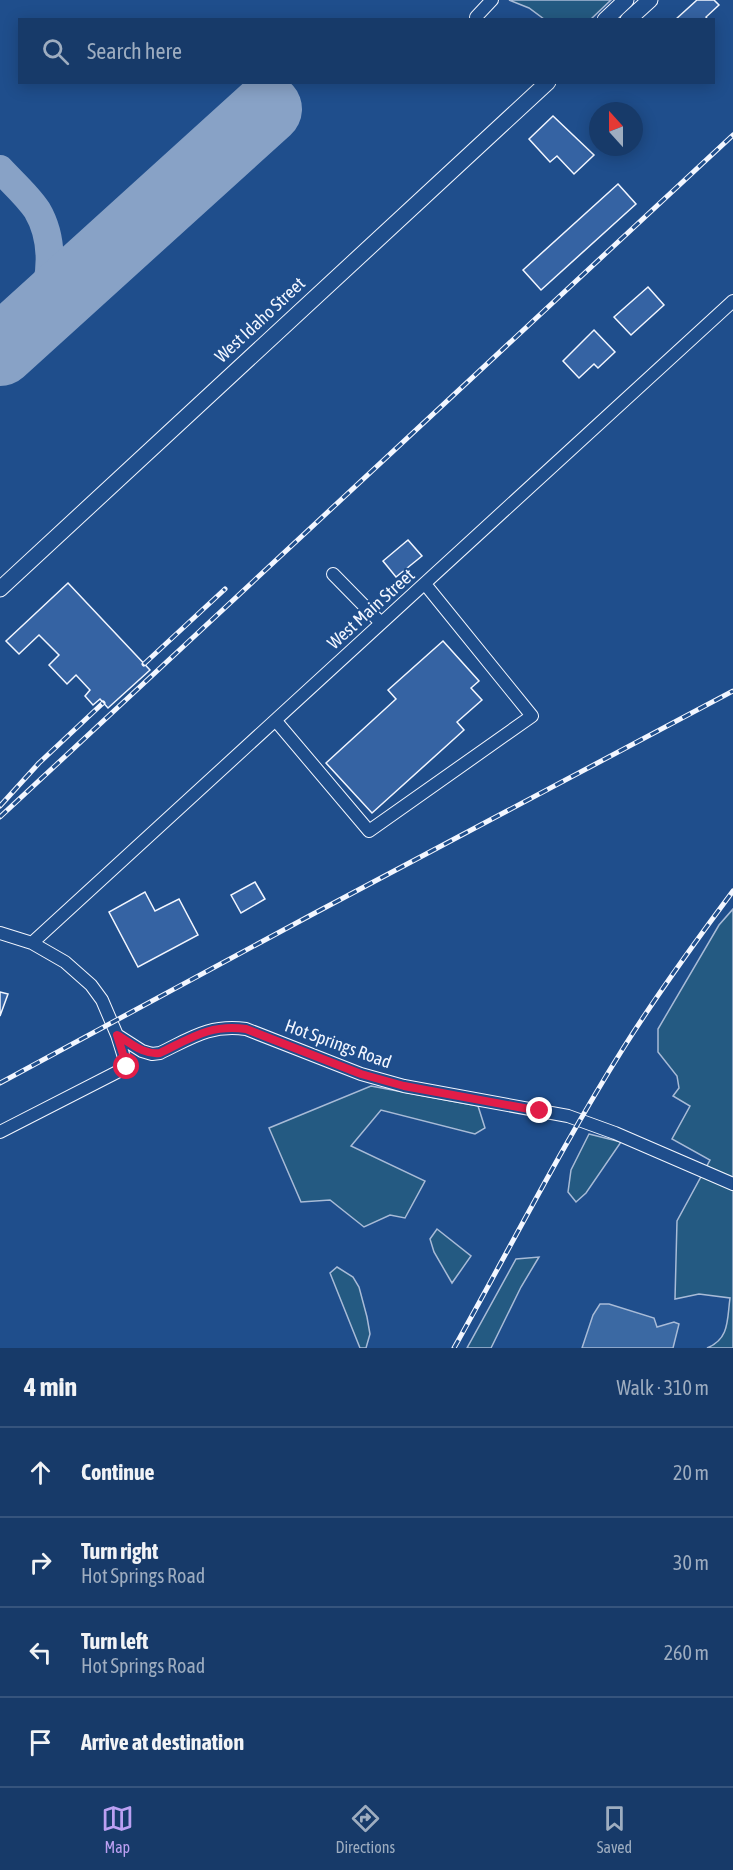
<!DOCTYPE html>
<meta charset="utf-8">
<style>
body{margin:0;font-family:"Asap Condensed",sans-serif;background:#244571;color:#f1f3f6}
.compass{position:absolute;left:589px;top:102px;width:54px;height:54px;border-radius:50%;background:#173a69;box-shadow:0 3px 15px #0003;rotate:339deg}
.stop{position:absolute;width:18px;height:18px;margin:-14px;border:4px solid #e11d48;border-radius:50%;background:#fff}
.stop.end{background:#e11d48;border-color:#fff;box-shadow:0 2px 6px #0008}
.list{margin:0;padding:0;list-style:none}
h2{display:flex;justify-content:space-between;align-items:center;height:78px;margin:0;padding:0 24px;font-size:26px}
h2 small{font-size:20px;font-weight:400;color:#9eadc0}
.list li{display:grid;grid-template-columns:39px 1fr auto;gap:18px;align-items:center;box-sizing:border-box;height:90px;padding:0 24px;border-top:2px solid #36547d}
.list b{display:block;font-size:22px;white-space:nowrap}
.list p{margin:0;font-size:20px;white-space:nowrap;color:#9eadc0}
.list em{font-size:20px;font-style:normal;color:#9eadc0}
.icon{flex:none;width:33px;height:33px;fill:none;stroke:currentColor;stroke-width:2;stroke-linecap:round;stroke-linejoin:round}
.map{position:relative;flex:none;width:733px;height:1348px;overflow:hidden}
.search{position:absolute;background:#173a69;box-shadow:0 3px 15px #0003;left:18px;right:18px;top:18px;height:66px;display:flex;align-items:center;gap:15px;box-sizing:border-box;padding:0 21px;border-radius:0px;color:#9eadc0;font-size:22px}
.sheet{height:438px;background:#173a69}
nav{display:flex;justify-content:space-around;align-items:center;box-sizing:border-box;height:84px;border-top:2px solid #36547d;background:#173a69;font-size:16px;color:#9eadc0}
nav a{display:grid;justify-items:center;gap:3px}
nav .on{color:#bca0f2}
.map>svg:first-child{display:block}
.green{fill:#245a82;stroke:#a8bbd7;stroke-width:1.5}
.water{fill:#3b69a3;stroke:#a8bbd7;stroke-width:1.5}
.lines{fill:none;stroke-linecap:round;stroke-linejoin:round}
.taxiway{stroke:#88a2c6;stroke-width:28}
.runway{stroke:#88a2c6;stroke-width:70}
.building{fill:#3563a3;stroke:#f2f6ff;stroke-width:1.5}
.minor-casing{stroke:#f2f6ff;stroke-width:14}
.major-casing{stroke:#f2f6ff;stroke-width:17}
.minor{stroke:#1f4e8c;stroke-width:12}
.major{stroke:#1f4e8c;stroke-width:15}
.rail-casing{stroke:#f2f6ff;stroke-width:5}
.rail{stroke:#1f4e8c;stroke-width:3;stroke-dasharray:9;stroke-linecap:butt}
.route{stroke:#e11d48;stroke-width:8}
.labels{text-anchor:middle;stroke-width:4.5;stroke-linejoin:round;paint-order:stroke}
.street-label{font-size:18px;fill:#f2f6ff;stroke:#1f4e8c}
</style>
<div class="map">
<svg width="733" height="1348" viewBox="0 0 733 1348">
<rect width="100%" height="100%" fill="#1f4e8c"/>
<path class="green" d="M 509,0 L 611,0 L 591,19 L 544,19 L 529,8 Z
M 733,909 L 733,1348 L 707,1348 C 730,1339 727,1319 730,1298 L 699,1294 L 675,1299 L 677,1221 L 710,1160 L 672,1139 L 690,1106 L 673,1096 L 679,1088 L 677,1076 L 658,1052 L 658,1029 L 719,925 Z
M 371,1086 L 478,1106 L 485,1128 L 475,1134 L 381,1110 L 351,1146 L 425,1181 L 405,1218 L 390,1215 L 364,1227 L 330,1200 L 301,1202 L 269,1128 Z
M 589,1134 L 621,1142 L 586,1193 L 576,1202 L 568,1192 L 571,1170 Z
M 437,1229 L 471,1256 L 452,1283 L 434,1252 L 430,1239 Z
M 539,1257 L 521,1287 L 491,1348 L 467,1348 L 516,1259 Z
M 337,1267 L 353,1277 L 359,1287 L 367,1317 L 370,1334 L 366,1348 L 360,1348 L 330,1273 Z"/>
<path class="water" d="M 600,1304 L 609,1304 L 654,1318 L 657,1327 L 674,1322 L 679,1324 L 673,1348 L 582,1348 L 593,1315 Z"/>
<g class="lines">
<path class="taxiway" d="M 0,169 C 12,182 27,195 37,210 C 53,237 54,276 39,304 C 32,317 21,329 11,340"/>
<path class="runway" d="M 0,351 L 267,109"/>
</g>
<path class="building" d="M 697,0 L 714,0 L 719,5 L 706,17 L 708,20 L 675,20 Z
M 553,116 L 594,155 L 574,174 L 557,156 L 550,162 L 529,139 Z
M 618,184 L 636,204 L 541,290 L 523,270 Z
M 648,287 L 664,305 L 631,335 L 614,317 Z
M 594,330 L 615,352 L 598,368 L 594,364 L 579,378 L 563,361 Z
M 408,540 L 422,556 L 396,577 L 383,561 Z
M 68,583 L 150,670 L 108,708 L 100,699 L 93,705 L 85,696 L 90,690 L 76,675 L 67,684 L 49,665 L 59,655 L 39,635 L 19,654 L 6,641 Z
M 443,641 L 479,681 L 471,688 L 482,700 L 457,722 L 464,730 L 372,813 L 326,763 L 396,699 L 388,690 Z
M 255,882 L 265,899 L 241,913 L 231,895 Z
M 145,892 L 155,911 L 179,899 L 198,935 L 138,967 L 109,912 Z
M 0,992 L 8,994 L 0,1016 Z"/>
<g class="lines">
<g class="minor-casing">
<path id="minor" d="M 476,17 L 492,0
M 333,574 L 381,623
M 276,721 L 369,831 L 532,716 L 425,584
M 0,933 L 32,943 L 65,962 L 91,985 L 102,1000 L 117,1035 L 142,1051 L 152,1054 L 160,1053 C 191,1038 210,1024 246,1029 L 361,1074 L 404,1086 L 568,1116 L 615,1133 L 733,1184
M 32,943 L 733,301
M 0,1132 L 127,1067 L 117,1035"/>
</g>
<g class="major-casing">
<path id="major" d="M 605,20 L 626,0
M 628,20 L 650,0
M 0,589 L 548,82"/>
</g>
<use href="#minor" class="minor"/>
<use href="#major" class="major"/>
<g class="rail-casing">
<path id="rail" d="M 144,664 L 225,589
M 0,806 L 39,763 L 103,703
M 0,817 L 733,135
M 0,1083 L 313,914 L 733,691
M 454,1348 C 510,1248 563,1144 624,1047 C 658,993 695,942 733,891"/>
</g>
<use href="#rail" class="rail"/>
</g>
<g class="lines">
<path class="route" d="M 127,1067 L 117,1035 C 131,1043 143,1055 160,1053 C 191,1038 210,1024 246,1029 L 361,1074 L 404,1086 L 540,1111"/>
</g>
<g class="labels">
<g class="street-label">
<text transform="translate(260 320) rotate(-43)" y="6">West Idaho Street</text>
<text transform="translate(371 609) rotate(-42)" y="6">West Main Street</text>
<text transform="translate(338 1044) rotate(20)" y="6">Hot Springs Road</text>
</g>
</g>
</svg>
<svg class="compass" viewBox="-18 -18 36 36"><path d="M0-13l5 13h-10z" fill="#e53935"/><path d="M0 13l5-13h-10z" fill="#9eadc0"/></svg>
<div class="stop" style="left:127px;top:1067px"></div>
<div class="stop end" style="left:540px;top:1111px"></div>
<div class="search"><svg class="icon" aria-label="search" viewBox="0 0 24 24"><circle cx="10" cy="10" r="6"/><path d="M15 15l6 6"/></svg>Search here</div>
</div>
<section class="sheet">
<h2>4 min<small>Walk · 310 m</small></h2>
<ul class="list">
<li><svg class="icon" aria-label="ahead" viewBox="0 0 24 24"><path d="M12 20V5M6 11l6-6 6 6"/></svg><div><b>Continue</b></div><em>20 m</em></li>
<li><svg class="icon" aria-label="right" viewBox="0 0 24 24"><path d="M7 20v-9h11M14 6l5 5-5 5"/></svg><div><b>Turn right</b><p>Hot Springs Road</p></div><em>30 m</em></li>
<li><svg class="icon" aria-label="left" viewBox="0 0 24 24"><path d="M17 20v-9H6M10 6l-5 5 5 5"/></svg><div><b>Turn left</b><p>Hot Springs Road</p></div><em>260 m</em></li>
<li><svg class="icon" aria-label="arrive" viewBox="0 0 24 24"><path d="M6 21V4h12l-3 4 3 4H6"/></svg><div><b>Arrive at destination</b></div></li>
</ul>
</section>
<nav>
<a class="on"><svg class="icon" aria-label="map" viewBox="0 0 24 24"><path d="M3 6l6-2 6 2 6-2v14l-6 2-6-2-6 2zM9 4v14M15 6v14"/></svg>Map</a>
<a><svg class="icon" aria-label="directions" viewBox="0 0 24 24"><path d="M12 3l9 9-9 9-9-9zM9 14v-3h6M13 9l2 2-2 2"/></svg>Directions</a>
<a><svg class="icon" aria-label="saved" viewBox="0 0 24 24"><path d="M7 4h10v16l-5-4-5 4z"/></svg>Saved</a>
</nav>
